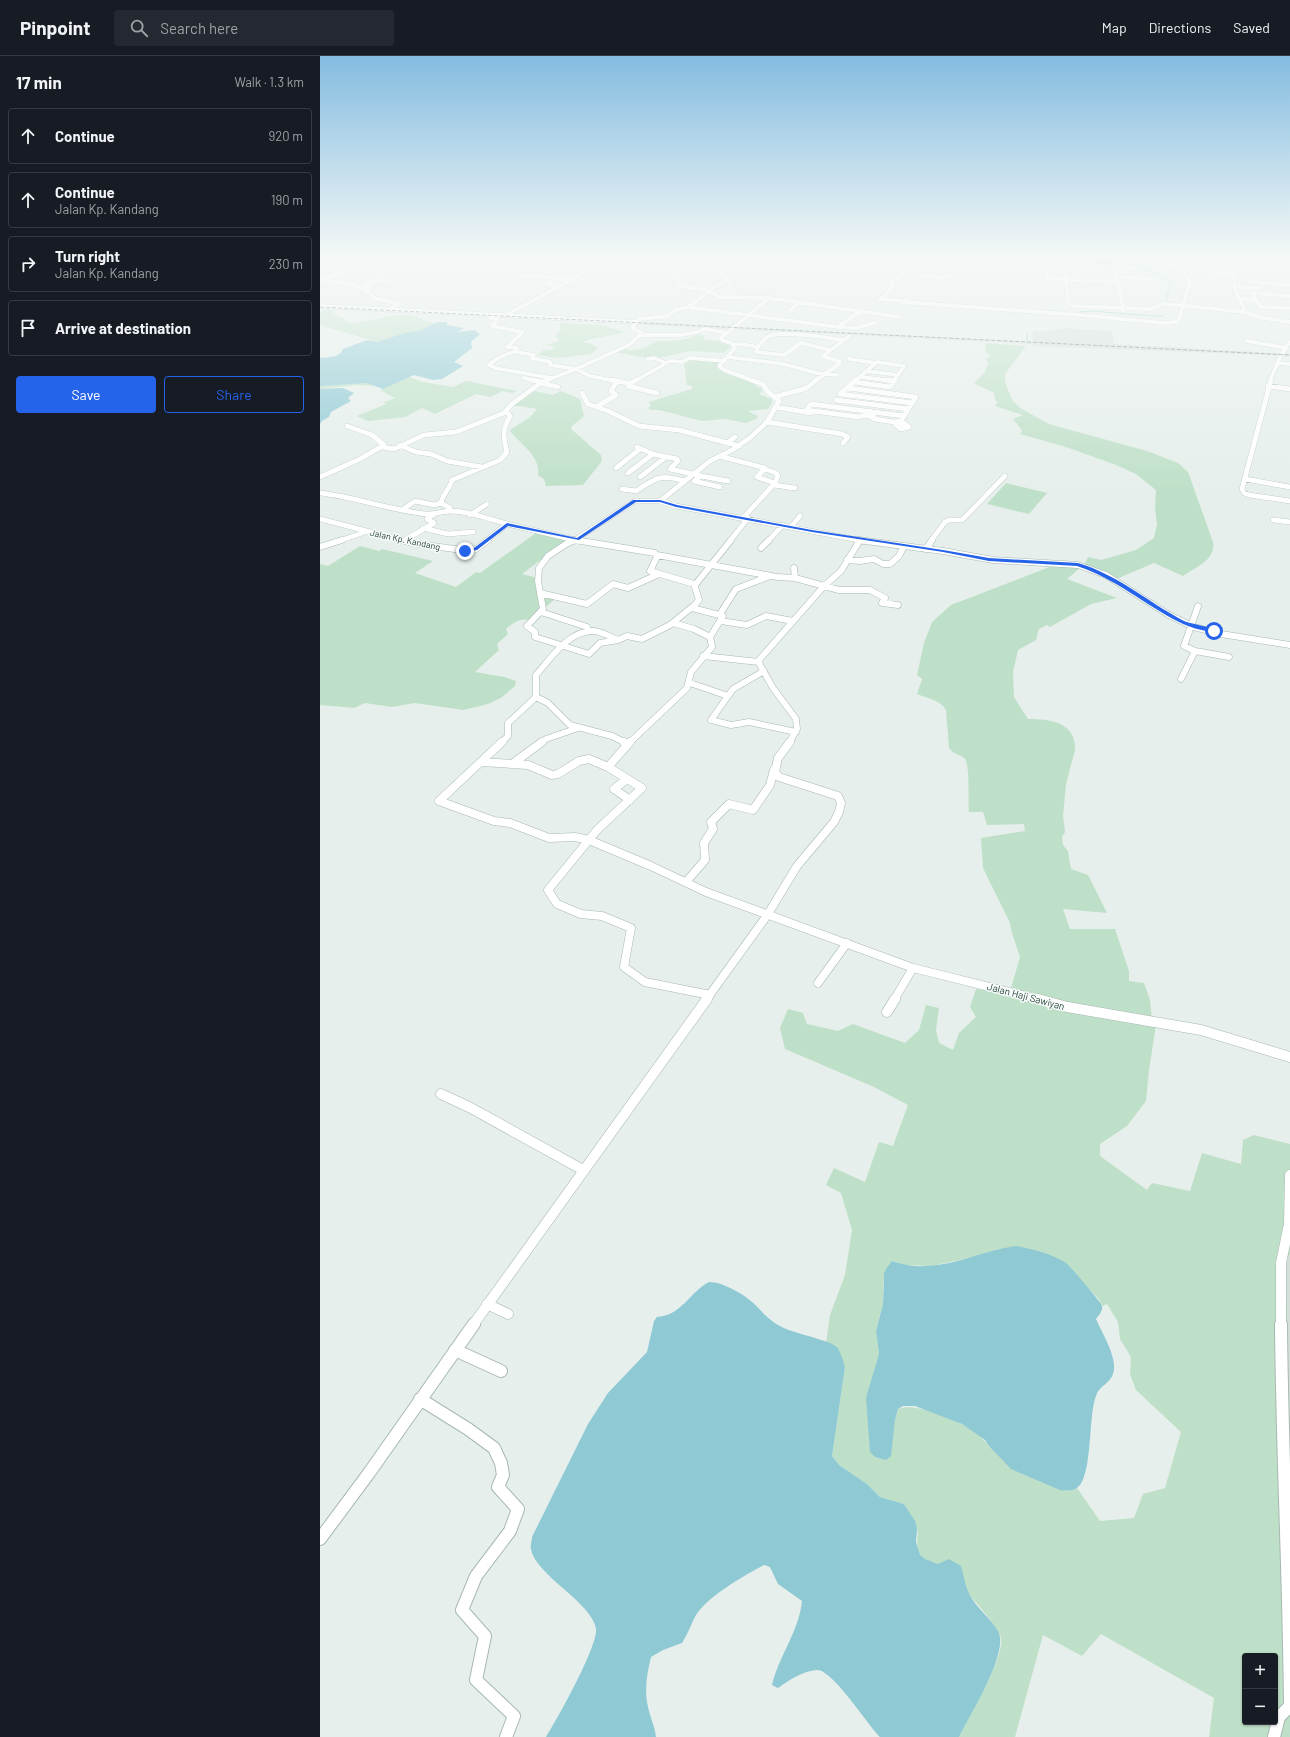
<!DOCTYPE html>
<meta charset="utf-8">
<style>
body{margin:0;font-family:Barlow,sans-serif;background:#242831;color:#f1f3f6}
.controls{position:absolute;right:12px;bottom:12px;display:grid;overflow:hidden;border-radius:4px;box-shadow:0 1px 3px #0004}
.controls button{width:36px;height:36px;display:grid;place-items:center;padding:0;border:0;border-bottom:1px solid #363941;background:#171b24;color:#f1f3f6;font:20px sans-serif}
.stop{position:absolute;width:12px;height:12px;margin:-9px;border:3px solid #2563eb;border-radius:50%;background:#fff}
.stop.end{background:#2563eb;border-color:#fff;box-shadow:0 1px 4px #0008}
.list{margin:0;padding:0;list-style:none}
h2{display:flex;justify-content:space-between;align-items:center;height:52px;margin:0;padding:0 16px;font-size:17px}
h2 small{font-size:13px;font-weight:400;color:#9ea1a6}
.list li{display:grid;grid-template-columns:26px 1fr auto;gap:12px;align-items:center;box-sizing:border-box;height:56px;margin:0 8px 8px;padding:0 8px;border:1px solid #363941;border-radius:4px}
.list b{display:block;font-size:15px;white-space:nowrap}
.list p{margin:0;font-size:13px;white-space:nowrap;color:#9ea1a6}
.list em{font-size:13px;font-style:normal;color:#9ea1a6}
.actions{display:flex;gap:8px;padding:12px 16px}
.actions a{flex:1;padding:9px 0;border:1px solid #2563eb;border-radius:4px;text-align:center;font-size:14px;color:#2563eb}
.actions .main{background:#2563eb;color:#fff}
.icon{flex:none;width:22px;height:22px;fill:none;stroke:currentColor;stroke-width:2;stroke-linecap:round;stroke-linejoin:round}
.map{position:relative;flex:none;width:970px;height:1681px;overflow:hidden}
header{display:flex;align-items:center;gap:24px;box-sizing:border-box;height:56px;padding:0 20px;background:#171b24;border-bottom:1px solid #363941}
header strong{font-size:19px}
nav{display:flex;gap:22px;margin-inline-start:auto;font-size:14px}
.search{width:280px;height:36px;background:#242831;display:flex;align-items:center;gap:10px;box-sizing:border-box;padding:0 14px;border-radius:4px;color:#9ea1a6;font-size:15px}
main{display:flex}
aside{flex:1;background:#171b24}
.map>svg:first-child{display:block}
.built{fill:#d4dfda}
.green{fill:#bfe0c8;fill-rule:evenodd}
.water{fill:#8ec9d4}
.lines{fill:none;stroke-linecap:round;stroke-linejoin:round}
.stream{stroke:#8ec9d4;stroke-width:1}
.minor-far5-casing{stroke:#a8b8b2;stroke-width:4.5}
.minor-far4-casing{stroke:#a8b8b2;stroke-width:5.5}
.minor-far3-casing{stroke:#a8b8b2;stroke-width:7}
.minor-far2-casing{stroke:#a8b8b2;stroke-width:9}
.minor-far1-casing{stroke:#a8b8b2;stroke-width:11}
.minor-casing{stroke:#a8b8b2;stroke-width:14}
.minor-far5{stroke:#fff;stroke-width:4}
.minor-far4{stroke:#fff;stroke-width:5}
.minor-far3{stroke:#fff;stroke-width:6}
.minor-far2{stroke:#fff;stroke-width:8}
.minor-far1{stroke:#fff;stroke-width:10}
.minor{stroke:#fff;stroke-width:12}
.rail{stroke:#5f7d75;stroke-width:1;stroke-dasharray:4 2;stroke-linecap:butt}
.route{fill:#2563eb}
.labels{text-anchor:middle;stroke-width:3;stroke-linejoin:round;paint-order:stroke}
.far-street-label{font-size:9px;fill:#24423a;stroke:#f7fbf9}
.street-label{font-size:10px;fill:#24423a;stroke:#f7fbf9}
</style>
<header>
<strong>Pinpoint</strong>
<div class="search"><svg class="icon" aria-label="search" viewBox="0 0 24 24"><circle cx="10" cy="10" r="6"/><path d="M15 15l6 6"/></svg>Search here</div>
<nav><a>Map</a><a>Directions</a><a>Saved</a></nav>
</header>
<main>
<aside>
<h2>17 min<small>Walk · 1.3 km</small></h2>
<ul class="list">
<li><svg class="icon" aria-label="ahead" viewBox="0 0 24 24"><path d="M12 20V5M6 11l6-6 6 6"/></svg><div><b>Continue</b></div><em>920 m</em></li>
<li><svg class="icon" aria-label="ahead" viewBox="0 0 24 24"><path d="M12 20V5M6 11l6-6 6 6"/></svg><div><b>Continue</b><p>Jalan Kp. Kandang</p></div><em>190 m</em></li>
<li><svg class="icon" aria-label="right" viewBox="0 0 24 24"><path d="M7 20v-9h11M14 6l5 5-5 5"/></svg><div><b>Turn right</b><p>Jalan Kp. Kandang</p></div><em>230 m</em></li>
<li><svg class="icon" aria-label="arrive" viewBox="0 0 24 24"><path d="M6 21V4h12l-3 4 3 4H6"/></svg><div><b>Arrive at destination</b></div></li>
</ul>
<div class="actions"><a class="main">Save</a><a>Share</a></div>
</aside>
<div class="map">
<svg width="970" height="1681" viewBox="0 0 970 1681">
<rect width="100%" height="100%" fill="#e6efeb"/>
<path class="built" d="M 0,250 L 712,286 L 713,275 L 728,275 L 745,272 L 792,275 L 794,288 L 970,298 L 970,300 L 712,290 L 712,288 L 0,253 Z
M 970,1199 L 970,1372 L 966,1204 Z"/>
<path class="green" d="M 767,198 L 799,198 L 793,211 L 770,208 L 770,202 Z
M 3,254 L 16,254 L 12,257 L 26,264 L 28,267 C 47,268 66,258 86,259 C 97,259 105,266 115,267 L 106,273 L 84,277 L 57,286 L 0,269 L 0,256 Z
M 241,267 L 282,269 L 304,276 C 291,281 275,280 263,286 L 272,288 L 278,292 L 271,298 L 239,302 L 217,299 L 224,294 L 231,294 L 236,291 L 226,289 L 239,285 L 239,283 L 235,281 L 241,273 L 239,268 Z
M 378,278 L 385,280 L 383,282 L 385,284 L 401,285 L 411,290 L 404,297 L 370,295 L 333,303 L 294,296 L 302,293 L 311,294 L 322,293 L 337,285 L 350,285 L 367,283 Z
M 665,287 L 706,290 L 685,318 L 685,326 L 692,344 L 700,352 L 729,368 L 827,395 L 858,407 L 868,416 L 893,486 C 896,504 876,511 863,520 L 834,507 L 794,524 L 764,510 L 768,501 L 781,504 L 816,494 L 834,482 L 837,468 L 835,452 L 836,434 L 816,418 L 796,409 L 746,391 L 700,378 L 702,374 L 693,363 L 703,359 L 675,350 L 678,346 L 675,344 L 674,337 L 654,327 L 664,317 L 668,308 L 666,303 L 671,300 L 665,295 L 666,292 Z
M 365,304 L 401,306 L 397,310 L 398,313 L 437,328 L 434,329 L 441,332 L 442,335 L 439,338 L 452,343 L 452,347 L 448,353 L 428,355 L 438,360 L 436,363 L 426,367 L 405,363 L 382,365 L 339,354 L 332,354 L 327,352 L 331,350 L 329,346 L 372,333 L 372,330 L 367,329 L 364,306 Z
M 89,321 L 103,326 L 133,331 L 146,325 L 197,335 L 192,337 L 183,335 L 170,341 L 156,338 L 115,358 L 102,352 L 85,361 L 48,365 L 37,360 L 66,348 L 64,346 L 75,342 L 60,334 Z
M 38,327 L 52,327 L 57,330 L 37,329 L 0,333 L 0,330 Z
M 211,334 L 233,339 L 241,335 L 260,343 L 264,360 L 252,370 L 251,373 L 281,399 L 282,405 L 263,429 L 226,430 L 224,423 L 218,419 C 221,400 200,388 190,375 L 191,373 L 209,362 L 217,353 L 200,350 L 190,350 Z
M 686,427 L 727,437 L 709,458 L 667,448 Z
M 216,477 L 247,484 L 202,518 L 218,522 L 222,536 L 237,541 L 225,552 L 224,558 L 213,564 C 200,562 195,565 186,573 L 188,578 L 177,588 L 179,594 L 155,616 L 184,621 L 196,625 L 195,630 L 181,642 L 168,648 L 143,654 L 95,647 L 72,651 L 45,647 L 34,652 L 0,649 L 0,508 L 8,510 L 40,490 L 59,495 L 62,493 L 113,505 L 95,517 L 136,531 L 156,516 L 160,517 Z
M 732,510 L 760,512 L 747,523 L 797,542 L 771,548 L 730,571 L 727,569 L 719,573 L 716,584 L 698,594 L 693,616 L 694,641 L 708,663 C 730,663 756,666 755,694 L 746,728 L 743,760 L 745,776 L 742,781 L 743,789 L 748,795 L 751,813 L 768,819 L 787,857 L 743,853 L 750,873 L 795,873 L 809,915 L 809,925 L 824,927 L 830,944 L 832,964 L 738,948 L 691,932 L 700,901 L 691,874 L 690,867 L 663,812 L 661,782 L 705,775 L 704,768 L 667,769 L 663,756 L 649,756 C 648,745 650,709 645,703 C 640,698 633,698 629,692 L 626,654 C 620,644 607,642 597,638 L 602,623 L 597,619 L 604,587 L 612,566 L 631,549 Z
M 656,933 L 692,938 L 836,969 L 829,1014 L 826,1045 L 807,1070 L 780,1088 L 780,1100 L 827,1134 L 832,1127 L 870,1135 L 882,1097 L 921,1108 L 923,1084 L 934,1079 L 970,1088 L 970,1199 L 966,1204 L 970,1372 L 970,1681 L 889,1681 L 894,1642 L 781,1578 L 762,1600 L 723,1579 L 695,1681 L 639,1681 C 648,1662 685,1601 681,1582 C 679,1570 645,1534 636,1525 C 630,1520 623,1510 616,1507 C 610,1505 603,1504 600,1499 C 595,1489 599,1481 597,1472 C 595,1464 588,1455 584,1448 L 560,1441 L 547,1428 L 519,1409 L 512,1400 L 525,1311 L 516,1290 L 506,1287 L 510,1259 L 525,1219 L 532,1174 L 521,1137 L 506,1129 L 514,1112 L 545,1126 L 559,1086 L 573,1090 L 588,1049 L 554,1031 L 465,993 L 460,972 L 468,953 L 483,957 L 487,968 L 518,975 L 533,968 L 585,987 L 599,974 L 606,949 L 619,952 L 616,974 L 619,987 L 633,994 L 639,977 L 656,961 L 650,951 ZM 705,1192 L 738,1203 L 747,1208 L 752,1216 L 778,1242 L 782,1250 L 787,1248 L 798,1266 L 800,1283 L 811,1301 L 810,1318 L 816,1334 L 861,1376 L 845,1432 L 823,1438 L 814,1462 L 780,1465 L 757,1432 L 746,1435 L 668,1390 C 660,1371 596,1344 578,1353 L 575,1364 L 546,1341 L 559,1298 L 556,1275 L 563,1248 L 563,1227 L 572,1205 L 586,1209 L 611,1210 L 658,1200 L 678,1193 ZM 925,1600 L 955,1600 L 955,1666 L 925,1666 Z"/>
<path class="water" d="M 118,266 L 127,266 L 127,269 L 144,272 L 138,276 L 154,274 L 160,278 L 151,286 L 152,292 L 134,306 L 143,310 L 122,323 L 113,324 L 94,319 L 63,333 L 47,327 L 0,330 L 0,302 C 10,301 19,302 23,293 L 47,284 L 57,286 L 84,277 L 101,274 Z
M 23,332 L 34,337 L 28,342 L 31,345 L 11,356 L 9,361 L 2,365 L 0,368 L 0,333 Z
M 696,1190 C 712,1193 733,1198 746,1207 C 750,1210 781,1246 782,1250 C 783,1255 779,1259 776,1263 C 782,1277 793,1294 794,1309 C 795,1328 780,1327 776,1340 C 768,1360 773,1421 757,1432 C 753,1435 745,1435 740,1434 L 691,1413 L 668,1389 L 665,1384 L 642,1368 L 595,1350 L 583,1350 L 578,1353 L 575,1364 L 571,1400 L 566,1404 L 555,1401 L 550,1396 L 546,1341 L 559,1298 L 556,1275 L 563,1248 L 564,1217 L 566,1213 L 572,1205 C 582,1208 592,1211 603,1210 C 635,1210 665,1194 696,1190 Z
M 389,1226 C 402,1226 422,1237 432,1246 C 442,1255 447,1263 460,1270 C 471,1277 510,1284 517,1291 C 521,1297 523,1304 525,1311 L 512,1400 L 519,1409 L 547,1428 L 560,1441 L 584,1448 L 595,1465 L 597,1472 L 596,1486 L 600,1499 L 605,1503 L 618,1508 L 629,1503 L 641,1510 C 644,1521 646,1535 653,1544 C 660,1555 672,1564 678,1575 C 690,1596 649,1660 639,1681 L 560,1681 C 548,1669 512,1613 497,1614 C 483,1615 469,1624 458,1632 L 452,1629 C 459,1600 479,1575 482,1545 L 458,1528 L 450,1511 L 444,1509 C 425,1519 388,1540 376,1559 C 371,1568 368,1578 362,1587 L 343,1594 L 331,1601 C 327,1618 324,1633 328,1651 C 330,1661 335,1671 336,1681 L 226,1681 C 237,1664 278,1590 276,1573 C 273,1547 215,1519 211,1493 C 210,1490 212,1485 212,1481 L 268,1368 L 288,1337 L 327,1296 L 334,1265 L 337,1261 C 361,1260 370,1236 389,1226 Z"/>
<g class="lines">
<path class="stream" d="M 801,203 L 830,214 L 851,227 L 845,248
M 760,256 L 771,255 L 834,260 L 843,260 L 845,258
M 707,278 L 707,285"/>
<g class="minor-far5-casing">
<path id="minor-far5" d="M 387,198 L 352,213 L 358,229 L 390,235 L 398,241 L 449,242 L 401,282 L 402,284 L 411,287 L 415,292 L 399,310 L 404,314 L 434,325
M 687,198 L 715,200 L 727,203 L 729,213 L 727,223 L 797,226
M 731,198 L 743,203 L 749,249
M 883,198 L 885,215 L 915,219 L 914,231 L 924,253
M 891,198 L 894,201 L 905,203 L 906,212 L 913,214 L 913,217
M 905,203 C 927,204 948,202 970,202
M 0,206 L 21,198
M 0,211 L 24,215
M 358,211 L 398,215 L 412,229
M 599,216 L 601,219 L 623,222 L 629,221 L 630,219
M 200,220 L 220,220 L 251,224
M 795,221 L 834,223
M 234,222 L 227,228 L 239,231
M 931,226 L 970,229
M 914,231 L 939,232
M 49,233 L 50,232 L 45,230 L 50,228 L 50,226 L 58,224 L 68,225
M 970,240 L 932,237 L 941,251 L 970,252
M 449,242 L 580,261
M 559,243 L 587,245
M 559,243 L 563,241 L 573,230 L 571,227 L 589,212
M 919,243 L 935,244
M 582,246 L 760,259 L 843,267 L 856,266 L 859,263 L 870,226 L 864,217 L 832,198
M 0,250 L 317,266
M 753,250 L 830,253 L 842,248 L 858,249 L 924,256 L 943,262 L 970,266
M 367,251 L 518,271 L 539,256
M 68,254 L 79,248 L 54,242 C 43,227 18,227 1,224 L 35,212 L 101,198
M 470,254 L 480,246
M 802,254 L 804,254 L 795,216 L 816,212
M 186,259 L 299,198
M 170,262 L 177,263 L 172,270 L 203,276 L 187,291 L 197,292 L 196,296 L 214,299 L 212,302 L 230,306 L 230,309 L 256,313 L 270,320 L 296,325
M 518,271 L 536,272 L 555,267
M 319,279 L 361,279 L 377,276 L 385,273 L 408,277
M 927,285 L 966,292
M 414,289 L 420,288 L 438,291 L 436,296 L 464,299 L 481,287 L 510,294
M 438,291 C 441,287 444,282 449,280 C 463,274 508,282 524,284
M 195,295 C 187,299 174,302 169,309 L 175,312 L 231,322
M 408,301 L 463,308 L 497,317 L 517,319
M 328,303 L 334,302 L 346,307
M 529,303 L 556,307
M 957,307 L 970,308
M 547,315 L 578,319
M 541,321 L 573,325
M 204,322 L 217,325
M 225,325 L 256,313 L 309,289 L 322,277 L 312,272 L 319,263 L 347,260 L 358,253 L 368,251 L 399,228 L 407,225
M 315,325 L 350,305 L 362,306 L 370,302 L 405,305
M 495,325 L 519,308 L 520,306 L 503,300 L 529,280
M 535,325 L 557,306 L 584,310 L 574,325
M 950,325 L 961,299 L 970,286"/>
</g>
<g class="minor-far4-casing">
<path id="minor-far4" d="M 212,324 L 222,326
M 291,324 L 308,327 L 308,330 L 337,337
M 536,324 L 520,338 L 592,347
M 564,324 L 574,325
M 951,324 L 922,433 L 924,437 L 929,439 L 970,445
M 535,326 L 570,331 L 575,324
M 221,327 L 238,331
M 309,328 L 316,324
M 948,330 L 970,333
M 528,332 L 596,341 L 589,352
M 262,337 L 268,348 L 288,355 L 319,370 L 359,374 L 419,390
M 454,341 L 487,332 L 496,324
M 516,344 L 588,353 L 584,360
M 491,348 L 584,360 L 581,365 L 574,366 L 554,363 L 552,362 L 554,361 L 543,359 L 539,361 L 486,354 Z
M 278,350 L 296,339 L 291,335 L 297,325
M 456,351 L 491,357
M 447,366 L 522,378 L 528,381 L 523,387
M 584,367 L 589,371 L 581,373 L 576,369 Z
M 407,387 L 415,381
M 80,389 L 96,396 L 111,398 L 127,405 L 162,411
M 63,391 L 74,393 L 104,379 L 136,376 L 184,357 L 192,348 L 222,326 L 228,324
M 317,391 L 333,398 L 357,403 L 358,405 L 350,413 L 373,418
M 399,400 L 445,412 L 437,421 L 455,427 L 423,462
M 296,412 L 320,393
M 445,413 L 456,417 L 458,420 L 455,427
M 308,417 L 333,398
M 376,419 L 408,425
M 381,420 L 374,425 L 400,431
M 0,421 L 40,403 L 64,389 L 52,379 L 27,370
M 320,421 L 346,401
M 925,423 L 970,431
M 454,429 L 475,432
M 302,433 L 316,435 C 337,421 340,418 365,425
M 0,437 C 35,441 70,454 106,458 C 114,459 122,455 130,455 C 149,455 169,463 187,468
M 340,445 L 390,405 L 414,393 L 431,381 L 447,366 L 459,345 L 447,335 L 443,328 L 431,324
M 82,454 L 95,445 L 114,449 L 121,447
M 129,455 L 130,452 L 121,447 C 122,439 130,433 132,424 L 180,404 L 187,396 C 183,380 182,375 190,360 L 186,355
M 150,459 L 167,448
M 0,463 L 85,485
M 953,464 L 970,466
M 471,471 L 480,460
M 103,472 L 128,478 L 153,476
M 85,484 L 114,467 L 107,463 L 113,459
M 19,485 L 45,476
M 166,485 L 187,468 L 255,484 L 315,445 L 340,445 L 356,450 L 544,485
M 254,485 L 259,485
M 410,485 L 428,462
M 448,485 L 463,469
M 611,485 L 625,466 L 629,464 L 642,464 L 685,420"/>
</g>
<g class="minor-far3-casing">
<path id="minor-far3" d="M 81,484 L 98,488 L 149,495 L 156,493 L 168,484
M 253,484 L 256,484
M 538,484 L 623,495 L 673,504 L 758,509 L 786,519 L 849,559 L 874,571 L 901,578 L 970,589
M 0,491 L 22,484
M 441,492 L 449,484
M 606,493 L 612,484
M 337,499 L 457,521 L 475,522
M 527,504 L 540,505 L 554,503 L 563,508 L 570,508 L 579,500 L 584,490
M 474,512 L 475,522 L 519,534 L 550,534 L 565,542 L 562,547 L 578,549
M 375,529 L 411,484
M 220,537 L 267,548 L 293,528 L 308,532 L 339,518
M 878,550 L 864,590 L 875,595 L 909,601
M 221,556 L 261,569 L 267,571 L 268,575
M 400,558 L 416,533 L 450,520
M 401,565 L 427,569 L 446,560 L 473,565
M 298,584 L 280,587 L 269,598 L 215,581 L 215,576 L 207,570 L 223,553 L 218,525 L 219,512 L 228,500 L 246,488 L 255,484 L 335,497 L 337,501 L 330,515 L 374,528 L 379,544 L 372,552 L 403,560 L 390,581
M 383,600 L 439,606
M 444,615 L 413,633 L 391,664 L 411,669 L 429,666 L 476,676
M 861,623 L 875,595
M 370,627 L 408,640
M 216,641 L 228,647 L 250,669 L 292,680 L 306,687
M 181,687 L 188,680 L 188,667 L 216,641 L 216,619 C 230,603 250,573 274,575 C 283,576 290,581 298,584 L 307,580 L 322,583 L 350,569 L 372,551
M 221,687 L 226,683 L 258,672
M 309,687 L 367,632 L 371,616 L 392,591 L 390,581 L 374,573 L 353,567
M 469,687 L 477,673 L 476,663 L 453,632 L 440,609 L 439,604 L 504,530 L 521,515 L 540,484"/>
</g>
<g class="minor-far2-casing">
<path id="minor-far2" d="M 182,686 L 119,745 L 174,765 L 190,767 L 229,782 L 255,781 L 269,784 L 331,810 L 386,836 L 593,912 L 722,944
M 304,686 L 308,688
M 161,706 L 208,709 L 232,719 L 238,718 L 259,705 L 269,703 L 288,711 L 322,732 L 277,774 L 228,834 L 237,848 L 261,858 L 282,860 L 311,872 L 304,911 L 325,926 L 390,939
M 192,708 L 222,686
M 288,711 L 310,686
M 307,723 L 294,733 L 310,744
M 366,826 L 385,804 L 384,787 L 393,773 L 391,766 L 409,748 L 433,754 L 450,729 L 454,714
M 498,927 L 527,887
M 386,944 L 448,858 L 477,810 L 514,766 L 519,756 L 521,747 L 518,740 L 459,721 L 455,716 L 458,702 L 470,686
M 574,944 L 593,912"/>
</g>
<g class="minor-far1-casing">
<path id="minor-far1" d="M 718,943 L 747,951 L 881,974 L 970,1001
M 567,956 L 575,943
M 121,1038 L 151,1052 L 263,1114
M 167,1248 L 188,1258
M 153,1269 L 387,943
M 961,1269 L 961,1207 L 969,1168 L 970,1119"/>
</g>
<g class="minor-casing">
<path id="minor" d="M 961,1268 C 962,1395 969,1523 970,1650
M 135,1294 L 181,1315
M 100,1343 L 148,1373 L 174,1392 L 181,1407 L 183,1419 L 178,1431 L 198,1453 L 190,1475 L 156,1520 L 142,1554 L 165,1580 L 156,1624 L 194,1660 L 186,1681
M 0,1483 L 49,1417 L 154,1268
M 954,1681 L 959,1661 L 970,1650"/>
</g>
<use href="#minor-far5" class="minor-far5"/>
<use href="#minor-far4" class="minor-far4"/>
<use href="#minor-far3" class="minor-far3"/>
<use href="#minor-far2" class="minor-far2"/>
<use href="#minor-far1" class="minor-far1"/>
<use href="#minor" class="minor"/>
<path class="rail" d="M 0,251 L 970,299"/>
</g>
<linearGradient id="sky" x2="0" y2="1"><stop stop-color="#84bce0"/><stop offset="0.46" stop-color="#f4f8f6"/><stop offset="1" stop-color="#f4f8f6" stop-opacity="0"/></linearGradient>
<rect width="970" height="434" fill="url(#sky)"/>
<path class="route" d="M 313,444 L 340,444 L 357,449 L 492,474 L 623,494 L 669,502 L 758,507 C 796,518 827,545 862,564 C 872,569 887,569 897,575 L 894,577 C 882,574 870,572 859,566 C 825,549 795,522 757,510 L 669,505 L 623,496 L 492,476 L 356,451 L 340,446 L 316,446 L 259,484 L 188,470 L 157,494 L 145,496 L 142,495 L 154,492 L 187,467 L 257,482 Z"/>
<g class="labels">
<g class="far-street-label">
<text transform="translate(85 484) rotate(12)" y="3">Jalan Kp. Kandang</text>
</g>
<g class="street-label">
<text transform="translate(706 940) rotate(15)" y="4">Jalan Haji Sawiyan</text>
</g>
</g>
</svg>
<div class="controls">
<button>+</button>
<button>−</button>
</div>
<div class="stop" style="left:894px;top:575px"></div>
<div class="stop end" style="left:145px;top:495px"></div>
</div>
</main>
